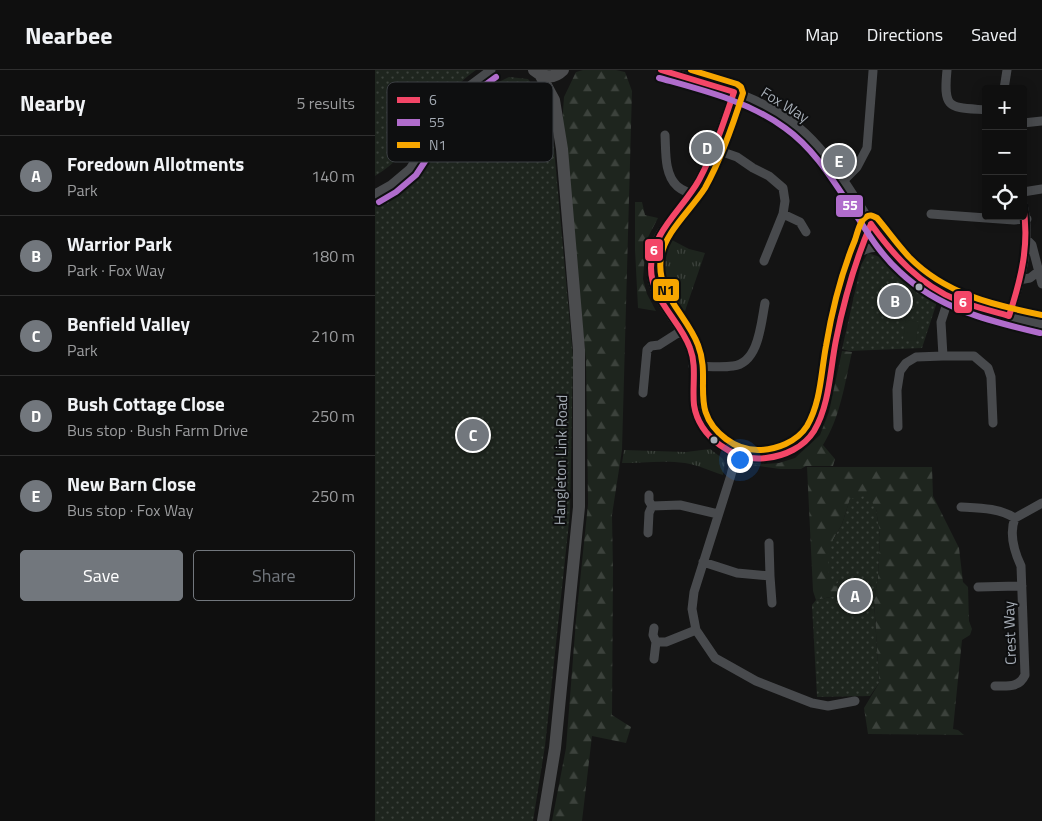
<!DOCTYPE html>
<meta charset="utf-8">
<style>
body{margin:0;font-family:"Titillium Web",sans-serif;background:#1d1d1d;color:#f1f3f6}
.controls{position:absolute;right:15px;top:15px;display:grid;overflow:hidden;border-radius:5px;box-shadow:0 2px 12px #0003}
.controls button{width:45px;height:45px;display:grid;place-items:center;padding:0;border:0;border-bottom:1px solid #2f2f2f;background:#0f0f0f;color:#f1f3f6;font:25px sans-serif}
.you{position:absolute;left:364px;top:389px;width:18px;height:18px;margin:-12px;border:4px solid #fff;border-radius:50%;background:#1a73e8;box-shadow:0 0 0 8px #1a73e833}
.badge{display:grid;place-items:center;width:32px;height:32px;border-radius:50%;background:#72777d;color:#fff;font-size:16px;font-weight:700}
.pin{position:absolute;translate:-50% -50%;border:2px solid #fff;box-shadow:0 1px 5px #0006}
.list{margin:0;padding:0;list-style:none}
h2{display:flex;justify-content:space-between;align-items:center;height:65px;margin:0;padding:0 20px;font-size:21px}
h2 small{font-size:16px;font-weight:400;color:#9b9c9e}
.list li{display:grid;grid-template-columns:32px 1fr auto;gap:15px;align-items:center;box-sizing:border-box;height:80px;padding:0 20px;border-top:1px solid #2f2f2f}
.list b{display:block;font-size:19px;white-space:nowrap}
.list p{margin:0;font-size:16px;white-space:nowrap;color:#9b9c9e}
.list em{font-size:16px;font-style:normal;color:#9b9c9e}
.actions{display:flex;gap:10px;padding:15px 20px}
.actions a{flex:1;padding:11px 0;border:1px solid #72777d;border-radius:5px;text-align:center;font-size:18px;color:#72777d}
.actions .main{background:#72777d;color:#fff}
.icon{flex:none;width:28px;height:28px;fill:none;stroke:currentColor;stroke-width:2;stroke-linecap:round;stroke-linejoin:round}
.map{position:relative;flex:none;width:667px;height:751px;overflow:hidden}
header{display:flex;align-items:center;gap:30px;box-sizing:border-box;height:70px;padding:0 25px;background:#0f0f0f;border-bottom:1px solid #2f2f2f}
header strong{font-size:24px}
nav{display:flex;gap:28px;margin-inline-start:auto;font-size:18px}
main{display:flex}
aside{flex:1;background:#0f0f0f}
.map>svg:first-child{display:block}
.grass{fill:url(#grass-tufts)}
.forest{fill:url(#forest-firs)}
.park{fill:url(#park-dots)}
.pitch{fill:#1e251e}
.lines{fill:none;stroke-linecap:round;stroke-linejoin:round}
.minor{stroke:#484a4d;stroke-width:9}
.highway{stroke:#4b4c4e;stroke-width:12}
.bus-1-casing{stroke:#0e0f10;stroke-width:10}
.bus-2-casing{stroke:#0e0f10;stroke-width:10}
.bus-3-casing{stroke:#0e0f10;stroke-width:10}
.bus-1{stroke:#f34667;stroke-width:6}
.bus-2{stroke:#b06ccc;stroke-width:6}
.bus-3{stroke:#f7a600;stroke-width:6}
.bus-dot{fill:#a5acb5;stroke:#0e0f10;stroke-width:2}
.labels{text-anchor:middle;stroke-width:4;stroke-linejoin:round;paint-order:stroke}
.street-label{font-size:15px;fill:#a5acb5;stroke:#0e0f10}
.key{fill:#0e0f10;stroke:#3b3e42;stroke-width:1}
.key-label{font-size:14px;fill:#a5acb5}
.line-badge{stroke:#0e0f10;stroke-width:2}
.badge-label{font-size:14px;text-anchor:middle;font-weight:bold;fill:#fff}
.pale-badge-label{font-size:14px;text-anchor:middle;font-weight:bold;fill:#111}
</style>
<header>
<strong>Nearbee</strong>
<nav><a>Map</a><a>Directions</a><a>Saved</a></nav>
</header>
<main>
<aside>
<h2>Nearby<small>5 results</small></h2>
<ul class="list">
<li><span class="badge">A</span><div><b>Foredown Allotments</b><p>Park</p></div><em>140 m</em></li>
<li><span class="badge">B</span><div><b>Warrior Park</b><p>Park · Fox Way</p></div><em>180 m</em></li>
<li><span class="badge">C</span><div><b>Benfield Valley</b><p>Park</p></div><em>210 m</em></li>
<li><span class="badge">D</span><div><b>Bush Cottage Close</b><p>Bus stop · Bush Farm Drive</p></div><em>250 m</em></li>
<li><span class="badge">E</span><div><b>New Barn Close</b><p>Bus stop · Fox Way</p></div><em>250 m</em></li>
</ul>
<div class="actions"><a class="main">Save</a><a>Share</a></div>
</aside>
<div class="map">
<svg width="667" height="751" viewBox="0 0 667 751">
<defs>
<pattern id="grass-tufts" width="24" height="20" patternUnits="userSpaceOnUse" patternTransform="scale(1.25)"><rect width="24" height="20" fill="#1e251e"/><path d="M3 7l-1-3M5 7V3M7 7l1-3M15 17l-1-3M17 17v-4M19 17l1-3" fill="none" stroke="#3c423c"/></pattern>
<pattern id="forest-firs" width="22" height="20" patternUnits="userSpaceOnUse" patternTransform="scale(1.25)"><rect width="22" height="20" fill="#1e251e"/><path d="M5 1l3.5 6h-7zM16 11l3.5 6h-7z" fill="#3c423c"/></pattern>
<pattern id="park-dots" width="8" height="8" patternUnits="userSpaceOnUse" patternTransform="scale(1.25)"><rect width="8" height="8" fill="#1e251e"/><path d="M2 2h.1M6 6h.1" fill="none" stroke="#3c423c" stroke-width="1.8" stroke-linecap="round"/></pattern>
</defs>
<rect width="100%" height="100%" fill="#141414"/>
<path class="grass" d="M 295,169 L 314,179 L 330,183 L 310,241 C 304,239 301,233 297,227 C 284,206 282,192 295,169 Z
M 335,379 L 347,388 L 350,393 L 348,405 C 335,401 323,395 310,393 C 289,390 267,393 247,393 L 249,380 L 311,382 Z"/>
<path class="forest" d="M 208,0 L 241,0 L 250,2 L 257,21 L 247,380 L 237,445 L 238,500 L 237,645 L 256,657 L 251,673 L 217,666 L 207,751 L 177,751 L 191,678 L 201,550 L 213,434 L 211,290 L 187,55 L 189,27 L 201,2 Z
M 260,132 L 267,132 L 270,145 L 283,148 L 271,171 L 268,209 L 272,224 L 281,241 L 263,238 L 260,180 Z
M 467,281 L 477,282 C 470,313 465,348 448,375 L 460,389 L 458,396 L 431,396 L 426,399 L 405,399 L 377,395 L 404,393 L 420,388 L 445,365 L 454,342 Z
M 432,397 L 557,397 L 558,426 L 584,478 L 588,512 L 593,517 L 594,551 L 597,559 L 595,565 L 587,570 L 578,659 L 583,660 L 589,665 L 493,664 L 489,638 L 504,613 L 499,530 L 503,507 L 505,467 L 501,439 L 475,429 L 467,454 L 458,470 L 461,516 L 466,507 L 473,514 L 465,525 L 441,530 L 438,521 Z"/>
<path class="park" d="M 0,0 L 101,0 C 60,28 43,81 0,106 Z
M 134,7 L 153,9 L 168,29 L 179,78 L 198,287 L 195,443 L 170,676 L 158,751 L 0,751 L 0,129 L 26,112 L 82,43 L 101,23 Z
M 493,183 L 508,188 L 531,210 L 560,229 L 562,232 L 547,278 L 474,281 L 467,279 L 486,195 Z
M 493,425 L 501,439 L 505,467 L 503,507 L 499,530 L 504,613 L 495,626 L 442,627 L 437,535 L 441,530 L 465,525 L 473,514 L 466,508 L 460,517 L 454,505 L 453,486 L 458,470 L 467,454 L 475,429 Z"/>
<path class="pitch" d="M 531,250 L 544,252 L 541,271 L 528,270 Z"/>
<g class="lines">
<path class="minor" d="M 286,0 C 336,14 392,27 430,63 C 457,88 475,121 495,151 C 540,223 588,237 667,254
M 572,0 C 568,40 574,37 611,40
M 629,19 L 632,0
M 359,22 C 347,57 336,92 316,123 C 299,151 277,160 276,198 C 275,229 305,251 315,278 C 323,298 315,322 321,342 C 330,370 362,394 392,388 C 411,385 428,378 439,361 C 454,336 455,297 461,269 C 469,229 479,190 496,154
M 648,53 L 667,51
M 290,65 C 291,81 289,104 302,116 C 305,119 312,122 316,124
M 339,79 L 362,87 L 378,98 L 394,106 L 408,118 L 410,131 L 408,144 L 389,191
M 469,110 L 482,97 L 492,78 L 498,1
M 648,122 L 667,119
M 0,124 L 16,115 L 35,99 L 85,23 L 116,0
M 408,144 L 425,152 L 431,162
M 556,144 L 639,150 L 652,149
M 652,170 L 657,175 L 667,214
M 484,183 C 496,175 505,176 517,184
M 644,210 L 655,208 L 664,201
M 634,246 C 646,210 657,172 648,134
M 568,286 L 566,252 L 574,227
M 318,296 C 331,296 345,298 358,296 C 384,293 386,253 390,233
M 268,323 L 272,280 L 276,276 L 284,275 L 306,261
M 523,357 L 522,320 L 525,301 L 531,293 L 541,287 L 568,286 L 599,286 L 613,298 L 616,307 L 618,353
M 361,385 L 356,405 L 319,522 L 317,539 L 321,560 L 340,588 L 381,611 L 437,633 L 453,636 L 480,631
M 274,425 L 274,431 L 277,436
M 586,437 C 605,438 624,438 640,448 L 667,433
M 273,463 L 274,443 L 277,436 L 305,435 L 343,444
M 328,492 L 362,503 L 395,506 L 394,473
M 395,506 L 397,533
M 603,517 L 647,516
M 279,558 L 278,565 L 281,572 L 291,572 L 321,560
M 279,589 L 281,572
M 620,616 C 633,616 644,618 650,605 L 646,496 C 639,481 634,463 640,448"/>
<path class="highway" d="M 159,0 C 169,8 179,9 188,0
M 166,6 L 179,30 L 187,79 L 204,280 L 204,437 L 180,678 L 168,751"/>
<g class="bus-1-casing">
<path id="bus-1" d="M 286,0 L 359,22
M 359,22 C 349,52 339,82 324,110 C 308,139 276,162 276,198 C 276,230 305,250 315,278 C 322,296 317,316 319,335 C 324,367 359,392 391,388 C 410,386 429,377 439,361 C 455,334 455,299 461,270 C 469,230 480,191 496,154
M 496,154 C 519,186 545,215 582,230 C 599,237 617,241 634,246
M 634,246 C 646,209 655,174 648,135"/>
</g>
<g class="bus-2-casing">
<path id="bus-2" d="M 284,8 C 327,20 373,31 410,58 C 441,80 460,114 481,145 C 494,165 507,186 525,202 C 564,239 614,251 665,263
M 4,132 L 21,122 L 41,105 L 91,29 L 121,7"/>
</g>
<g class="bus-3-casing">
<path id="bus-3" d="M 316,0 L 362,14 L 366,17 L 368,23 C 358,55 346,89 330,118 C 316,140 290,162 286,187 C 280,223 312,245 323,275 C 337,311 313,340 351,369 C 360,376 372,380 383,380 C 401,380 422,372 432,356 C 446,332 446,302 451,276 C 457,240 466,204 480,170 C 482,164 485,150 491,147 C 495,144 498,146 502,148 C 513,161 522,174 534,187 C 570,224 618,235 667,245"/>
</g>
<use href="#bus-1" class="bus-1"/>
<use href="#bus-2" class="bus-2"/>
<use href="#bus-3" class="bus-3"/>
</g>
<g class="bus-dot">
<circle cx="544" cy="217" r="4.5"/>
<circle cx="339" cy="370" r="4.5"/>
</g>
<g class="labels">
<g class="street-label">
<text transform="translate(410 35) rotate(32)" y="5">Fox Way</text>
<text transform="translate(186 390) rotate(-89)" y="5">Hangleton Link Road</text>
<text transform="translate(635 563) rotate(-92)" y="5">Crest Way</text>
</g>
</g>
<rect x="12" y="12" width="166" height="80" rx="8" class="key"/>
<rect x="22" y="27" width="23" height="6" fill="#f34667"/>
<rect x="22" y="49" width="23" height="7" fill="#b06ccc"/>
<rect x="22" y="72" width="23" height="6" fill="#f7a600"/>
<g class="key-label">
<text x="54" y="35">6</text>
<text x="54" y="57">55</text>
<text x="54" y="80">N1</text>
</g>
<g class="line-badge">
<rect x="460" y="124" width="29" height="24" rx="5" fill="#b06ccc"/>
<rect x="269" y="168" width="20" height="24" rx="5" fill="#f34667"/>
<rect x="277" y="208" width="28" height="24" rx="5" fill="#f7a600"/>
<rect x="578" y="220" width="20" height="24" rx="5" fill="#f34667"/>
</g>
<g class="badge-label">
<text x="475" y="140">55</text>
<text x="279" y="185">6</text>
<text x="588" y="237">6</text>
</g>
<g class="pale-badge-label">
<text x="291" y="225">N1</text>
</g>
</svg>
<div class="controls">
<button>+</button>
<button>−</button>
<button><svg class="icon" aria-label="locate" viewBox="0 0 24 24"><circle cx="12" cy="12" r="6"/><path d="M12 2v4M12 18v4M2 12h4M18 12h4"/></svg></button>
</div>
<div class="you"></div>
<div class="pin badge" style="left:480px;top:526px">A</div>
<div class="pin badge" style="left:520px;top:231px">B</div>
<div class="pin badge" style="left:98px;top:365px">C</div>
<div class="pin badge" style="left:332px;top:78px">D</div>
<div class="pin badge" style="left:464px;top:91px">E</div>
</div>
</main>
